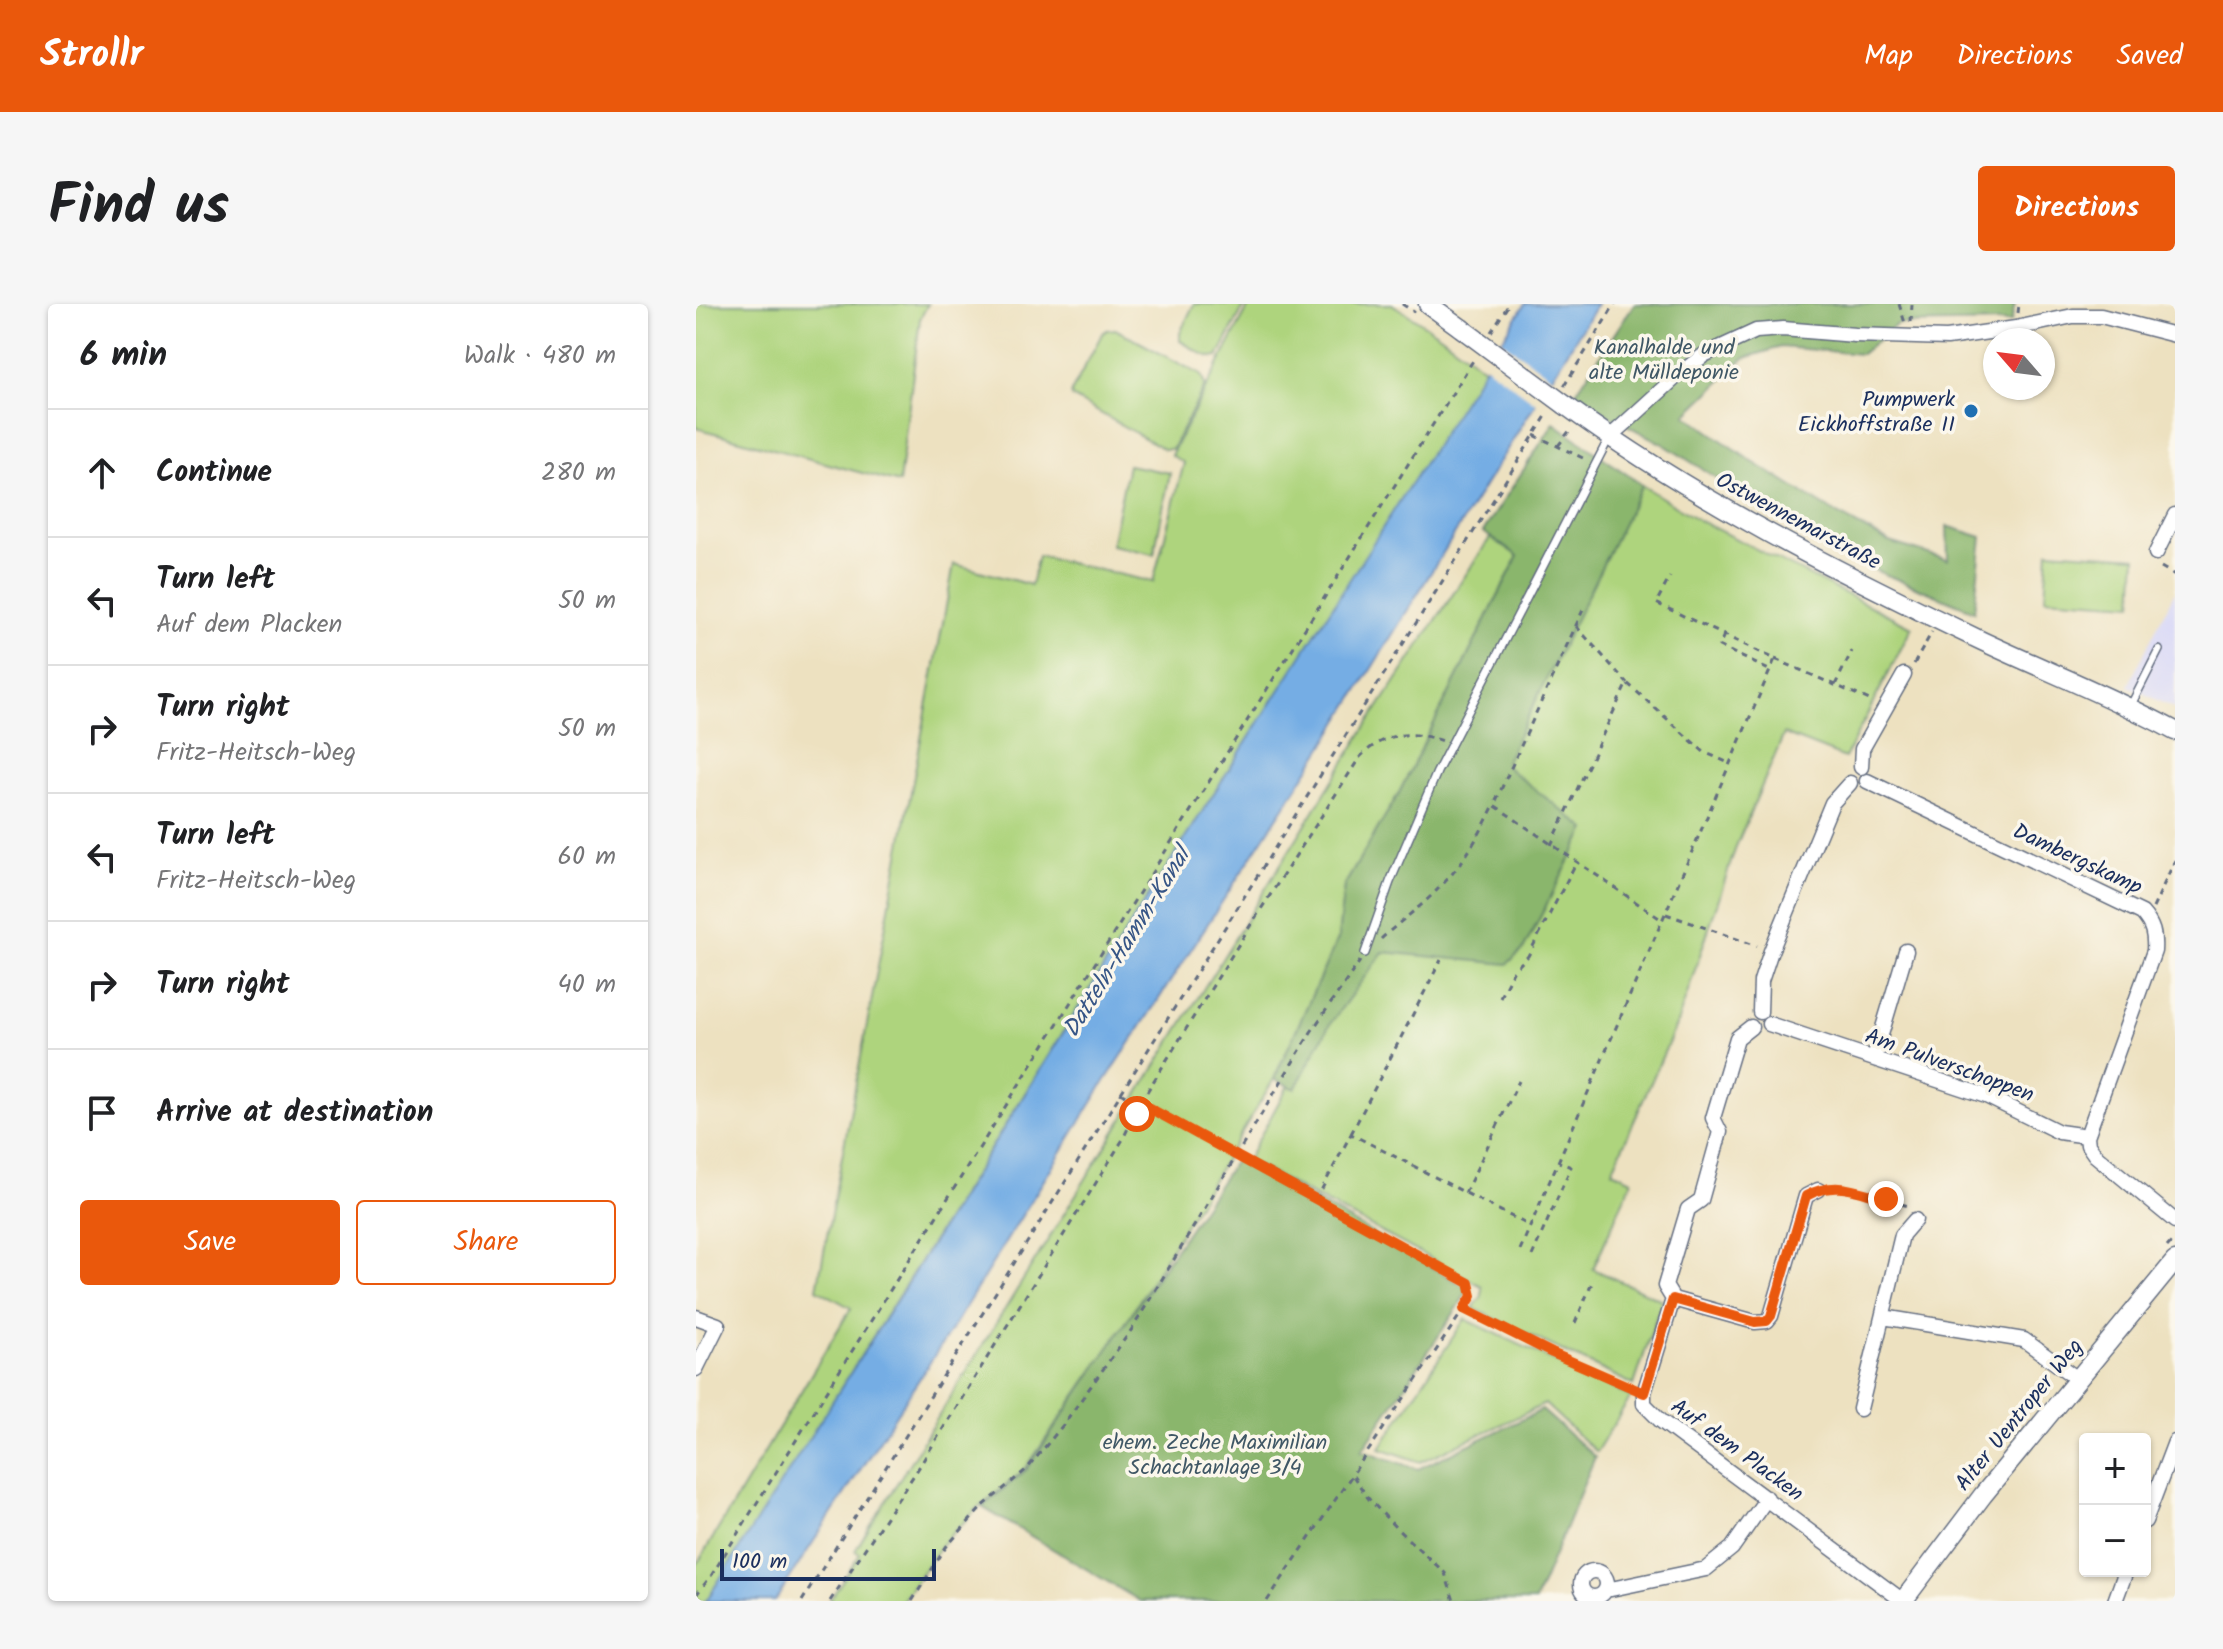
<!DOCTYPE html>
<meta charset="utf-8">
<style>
body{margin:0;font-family:Kalam,sans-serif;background:#f6f6f6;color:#202124}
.controls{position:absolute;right:24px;bottom:24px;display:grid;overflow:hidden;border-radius:8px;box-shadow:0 2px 6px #0004}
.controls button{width:72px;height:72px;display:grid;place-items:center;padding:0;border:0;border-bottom:2px solid #e0e0e0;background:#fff;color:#202124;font:40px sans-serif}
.compass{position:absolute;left:1287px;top:24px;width:72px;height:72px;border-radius:50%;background:#fff;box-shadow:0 2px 6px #0004;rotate:298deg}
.scale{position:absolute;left:24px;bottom:20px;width:216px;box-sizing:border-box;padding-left:8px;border:4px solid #1b2f5e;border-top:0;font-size:22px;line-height:28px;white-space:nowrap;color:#1b2f5e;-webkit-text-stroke:6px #fbf7ec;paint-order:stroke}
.stop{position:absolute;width:24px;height:24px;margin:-18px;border:6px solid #ea580c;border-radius:50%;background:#fff}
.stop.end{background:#ea580c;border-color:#fff;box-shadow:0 2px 8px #0008}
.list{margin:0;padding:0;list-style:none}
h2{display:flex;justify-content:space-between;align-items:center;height:104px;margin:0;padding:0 32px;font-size:34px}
h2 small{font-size:26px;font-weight:400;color:#757577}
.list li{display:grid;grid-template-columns:52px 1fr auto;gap:24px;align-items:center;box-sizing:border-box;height:128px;padding:0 32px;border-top:2px solid #e0e0e0}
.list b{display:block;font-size:30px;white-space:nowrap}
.list p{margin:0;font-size:26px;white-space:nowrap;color:#757577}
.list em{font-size:26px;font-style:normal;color:#757577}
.actions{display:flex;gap:16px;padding:24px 32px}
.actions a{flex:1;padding:18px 0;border:2px solid #ea580c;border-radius:8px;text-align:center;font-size:28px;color:#ea580c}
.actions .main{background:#ea580c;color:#fff}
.icon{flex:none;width:44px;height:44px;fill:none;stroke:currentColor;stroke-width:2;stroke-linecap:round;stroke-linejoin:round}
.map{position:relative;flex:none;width:1479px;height:1297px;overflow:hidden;border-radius:8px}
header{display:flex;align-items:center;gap:48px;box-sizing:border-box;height:112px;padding:0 40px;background:#ea580c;color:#fff}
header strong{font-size:38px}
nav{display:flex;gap:44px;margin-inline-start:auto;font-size:28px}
.intro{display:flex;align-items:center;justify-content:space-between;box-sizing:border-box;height:192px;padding:0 48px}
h1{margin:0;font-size:56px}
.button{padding:20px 36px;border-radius:8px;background:#ea580c;color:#fff;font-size:28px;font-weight:700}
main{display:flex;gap:48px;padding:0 48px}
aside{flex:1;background:#fff;border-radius:8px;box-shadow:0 2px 6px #0004}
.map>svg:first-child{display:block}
.built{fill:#d7d7f8}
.green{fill:#aed47d;stroke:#64826e;stroke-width:2}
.forest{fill:#8ab66c;stroke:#527265;stroke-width:2}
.water{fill:#75ade4;stroke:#486ea1;stroke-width:2}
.pier{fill:#ede1c0}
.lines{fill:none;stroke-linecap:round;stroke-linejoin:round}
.service-casing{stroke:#646d80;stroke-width:10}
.minor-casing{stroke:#646d80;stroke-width:17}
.tertiary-casing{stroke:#646d80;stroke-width:21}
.path{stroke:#646d80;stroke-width:3;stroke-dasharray:6 6;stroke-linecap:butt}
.service{stroke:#fff;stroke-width:7}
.minor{stroke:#fff;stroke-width:14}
.tertiary{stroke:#fff;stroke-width:18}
.tertiary-bridge-casing{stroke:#646d80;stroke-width:21;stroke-linecap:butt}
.tertiary-bridge{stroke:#fff;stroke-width:18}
.route{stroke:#ea580c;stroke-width:10}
.poi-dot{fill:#1f6fb2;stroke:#fbf7ec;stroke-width:3}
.labels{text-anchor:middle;stroke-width:7;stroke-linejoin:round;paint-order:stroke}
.park-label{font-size:22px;fill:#405866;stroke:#fbf7ec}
.poi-label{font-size:22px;fill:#1b2f5e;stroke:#fbf7ec;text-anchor:end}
.street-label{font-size:22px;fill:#1b2f5e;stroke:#fbf7ec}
.water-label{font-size:24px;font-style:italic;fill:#365586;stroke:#fbf7ec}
</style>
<header>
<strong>Strollr</strong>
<nav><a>Map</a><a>Directions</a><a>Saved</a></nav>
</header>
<div class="intro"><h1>Find us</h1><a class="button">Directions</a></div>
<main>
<aside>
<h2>6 min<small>Walk · 480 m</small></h2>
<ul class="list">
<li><svg class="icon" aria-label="ahead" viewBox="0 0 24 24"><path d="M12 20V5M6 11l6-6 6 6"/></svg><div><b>Continue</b></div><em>280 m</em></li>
<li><svg class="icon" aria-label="left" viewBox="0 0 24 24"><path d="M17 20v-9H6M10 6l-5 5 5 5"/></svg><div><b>Turn left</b><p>Auf dem Placken</p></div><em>50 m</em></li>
<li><svg class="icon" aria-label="right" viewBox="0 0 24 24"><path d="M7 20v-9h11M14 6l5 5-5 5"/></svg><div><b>Turn right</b><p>Fritz-Heitsch-Weg</p></div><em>50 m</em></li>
<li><svg class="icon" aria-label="left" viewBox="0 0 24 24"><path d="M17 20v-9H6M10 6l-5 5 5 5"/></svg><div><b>Turn left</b><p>Fritz-Heitsch-Weg</p></div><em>60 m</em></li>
<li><svg class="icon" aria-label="right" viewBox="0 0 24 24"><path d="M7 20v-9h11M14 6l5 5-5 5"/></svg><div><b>Turn right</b></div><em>40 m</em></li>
<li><svg class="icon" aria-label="arrive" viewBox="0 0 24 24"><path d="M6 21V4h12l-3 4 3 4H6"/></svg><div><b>Arrive at destination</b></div></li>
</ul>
<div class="actions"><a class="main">Save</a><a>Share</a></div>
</aside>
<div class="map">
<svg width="1479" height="1297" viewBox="0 0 1479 1297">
<rect width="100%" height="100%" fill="#fbf7ec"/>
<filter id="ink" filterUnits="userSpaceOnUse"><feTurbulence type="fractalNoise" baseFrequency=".0125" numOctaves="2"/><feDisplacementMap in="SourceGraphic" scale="16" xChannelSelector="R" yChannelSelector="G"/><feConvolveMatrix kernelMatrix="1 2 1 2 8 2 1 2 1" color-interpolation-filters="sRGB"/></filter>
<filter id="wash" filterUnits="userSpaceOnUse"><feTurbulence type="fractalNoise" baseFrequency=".006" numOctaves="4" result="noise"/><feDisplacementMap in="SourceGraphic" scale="32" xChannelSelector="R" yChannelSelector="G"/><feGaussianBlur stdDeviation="1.8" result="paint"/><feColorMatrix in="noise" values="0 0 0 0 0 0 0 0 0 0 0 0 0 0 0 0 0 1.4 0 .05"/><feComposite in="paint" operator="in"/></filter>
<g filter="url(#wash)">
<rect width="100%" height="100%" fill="#ede1c0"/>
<path class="built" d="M 1479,287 L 1479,405 L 1432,382 Z"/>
<path class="green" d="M 0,0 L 232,0 L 224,15 L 203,179 L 0,124 Z
M 498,0 L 549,0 L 522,53 C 509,55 496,43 484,37 L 484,29 Z
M 554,0 L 696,0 L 744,31 L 789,65 L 441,610 L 40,1252 L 10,1297 L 0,1297 L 0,1262 L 155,1004 L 121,985 L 258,260 L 335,281 L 342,252 L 457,278 L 488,159 L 475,151 Z
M 419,25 L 505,71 L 509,82 L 476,145 L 468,145 L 376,93 L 375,89 L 406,30 L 411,26 Z
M 908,158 L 1004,217 L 1216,323 L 1149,454 L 1088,430 L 1041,540 L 982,717 L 916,867 L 936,876 L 897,965 L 966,996 L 938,1081 L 777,1004 L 786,992 L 786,982 L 551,856 L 621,729 Z
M 432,161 L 474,169 L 458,250 L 415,241 Z
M 794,234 L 822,252 L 703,489 L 648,582 L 642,634 L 578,775 L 426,1025 L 329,1165 L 281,1205 L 246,1240 L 206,1297 L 133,1297 L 164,1250 L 159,1247 L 673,418 Z
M 1352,247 L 1440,253 L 1437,300 L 1349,294 Z
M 769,1015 L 935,1093 L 900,1148 L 849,1100 L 725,1158 L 684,1144 Z"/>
<path class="forest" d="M 938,0 L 1319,0 L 1315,18 L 1201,20 L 1165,50 L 1085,43 L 1049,54 L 990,111 L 1055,157 L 1141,210 L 1193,238 L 1252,256 L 1251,222 L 1286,233 L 1278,307 L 1181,267 L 1050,193 L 967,140 L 917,114 L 879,90 Z
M 858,119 L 946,181 L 808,461 L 890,525 L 827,646 L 811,660 L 687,648 L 634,720 L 599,785 L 578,775 L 642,634 L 648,582 L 703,489 L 822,252 L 787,228 Z
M 542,852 L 770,983 L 770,989 L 762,1003 L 666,1146 L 722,1165 L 846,1106 L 899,1153 L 839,1297 L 444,1297 L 286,1203 L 331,1165 Z"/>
<path class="water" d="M 829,0 L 901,0 L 627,443 L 408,779 L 257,1023 L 79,1297 L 10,1297 L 207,986 L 441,610 Z"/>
<path class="pier" d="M 803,35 L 860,76 L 844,102 L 787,60 Z"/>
</g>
<g filter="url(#ink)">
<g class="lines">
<g class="service-casing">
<path id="service" d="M 1435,401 L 1463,346
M 669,649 L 694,578 L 741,468 L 913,134"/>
</g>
<g class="minor-casing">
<path id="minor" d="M 913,134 L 981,72 L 1008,51 L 1060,27 L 1087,25 L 1159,31 L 1251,34 L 1320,24 L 1377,12 L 1405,12 L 1479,31
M 1460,249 L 1479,211
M 1165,463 L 1166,445 L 1208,371
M 1171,477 L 1446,609 C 1457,621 1459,631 1458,647 L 1391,832
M 1064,708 L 1065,677 L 1075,647 L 1136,499 L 1154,479
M 1073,720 L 1290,792 L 1363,828 L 1391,832
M 1055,723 L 1041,734 L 1017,814 L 1024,828 L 1005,896 L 992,905 L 969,982 L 977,995 L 948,1089 L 948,1100 L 965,1117 L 1207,1297
M 1178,754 L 1210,647
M 1391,832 L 1392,841 L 1399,851 L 1479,917
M 977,995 L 1059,1018 L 1071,1017 L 1075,1012 L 1110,892 L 1122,886
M 0,1013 L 22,1021 L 0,1065
M 1187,1013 L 1328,1036 L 1380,1074
M 1164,1105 L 1206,931 L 1219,916
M 1449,1217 L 1479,1138
M885 1280a13 13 0 1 1 26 0a13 13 0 1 1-26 0Z
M 911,1282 L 915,1285 L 1010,1265 L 1036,1244 L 1071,1194
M 1419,1297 L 1430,1267"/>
</g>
<g class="tertiary-casing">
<path id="tertiary" d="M 732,0 L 765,24
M 869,101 C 999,196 1142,268 1286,337 C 1350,367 1417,393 1479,427
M 1207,1297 L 1287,1191 L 1479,957"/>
</g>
<path class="path" d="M 706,0 L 718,8
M 1203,0 L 1209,19
M 1322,9 L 1323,0
M 1215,18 L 1216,0
M 795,28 L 813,0
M 868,82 L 919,0
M 838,131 L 889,155
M 862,142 L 874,126
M 1465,263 L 1479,271
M 887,306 L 798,501 L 966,616
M 880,322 L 931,379
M 1028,331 L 1023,342 L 1073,366
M 1079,355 L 1178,398
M 1218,360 L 1236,328
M 1139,381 L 1156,347
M 855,541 L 931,379 L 1008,448 L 1033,459
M 1457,604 L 1479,556
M 970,610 L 1061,642
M 685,635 C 704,617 725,603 742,585 C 767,561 783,532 798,501
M 804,693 L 817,667 L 832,652 L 880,559
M 424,789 L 773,979 L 776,992 L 768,1005
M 655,830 L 745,656
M 1135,883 L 1213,902 L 1214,905
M 769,889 L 823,777
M 620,896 L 655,830 L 834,922
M 1471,943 L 1479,934
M 824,946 L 1079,355 L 960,299 L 974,273
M 836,952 L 875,863 L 863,858
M 879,1019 L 896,979
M 657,1172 L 672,1194 L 701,1225 L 749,1269 L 758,1297
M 0,1291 L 15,1272 L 778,55
M 106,1297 L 852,109
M 134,1297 L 220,1168 L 426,837 L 444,799 L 554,622 L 664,453 C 689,428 714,426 747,437
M 216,1297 L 250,1243 L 286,1203 L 331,1165 L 367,1121 L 436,1025 L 615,728 L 664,657
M 571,1297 L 768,1005 L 856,1049 L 937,1085"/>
<use href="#service" class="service"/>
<use href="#minor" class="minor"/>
<use href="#tertiary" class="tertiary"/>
<g class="tertiary-bridge-casing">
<path id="tertiary-bridge" d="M 765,24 L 869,101"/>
</g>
<use href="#tertiary-bridge" class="tertiary-bridge"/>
</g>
</g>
<g class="lines" filter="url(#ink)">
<path class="route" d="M 441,810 L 444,799 L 773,979 L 776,992 L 768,1005 L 856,1049 L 948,1089 L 977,995 L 1059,1018 L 1071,1017 L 1075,1012 L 1110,892 C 1140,876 1159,887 1190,895"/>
</g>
<circle class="poi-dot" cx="1275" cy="107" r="8"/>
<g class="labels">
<g class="park-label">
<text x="968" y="50">Kanalhalde und<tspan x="968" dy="25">alte Mülldeponie</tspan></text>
<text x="519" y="1145">ehem. Zeche Maximilian<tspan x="519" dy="25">Schachtanlage 3/4</tspan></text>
</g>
<g class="poi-label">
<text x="1259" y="102">Pumpwerk<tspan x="1259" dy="25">Eickhoffstraße II</tspan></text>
</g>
<g class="street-label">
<text transform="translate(1103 216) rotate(28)" y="8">Ostwennemarstraße</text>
<text transform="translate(1382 554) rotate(25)" y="8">Dambergskamp</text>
<text transform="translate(1254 760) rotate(20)" y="8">Am Pulverschoppen</text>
<text transform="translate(1322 1110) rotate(-51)" y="8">Alter Uentroper Weg</text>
<text transform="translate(1042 1145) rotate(36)" y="8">Auf dem Placken</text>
</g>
<g class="water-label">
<text transform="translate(430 638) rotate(-58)" y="8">Datteln-Hamm-Kanal</text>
</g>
</g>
</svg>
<div class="controls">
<button>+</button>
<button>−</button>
</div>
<svg class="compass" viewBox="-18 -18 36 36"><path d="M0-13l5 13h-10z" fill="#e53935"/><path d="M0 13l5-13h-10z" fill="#757577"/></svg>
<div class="scale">100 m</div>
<div class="stop" style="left:441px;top:810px"></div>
<div class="stop end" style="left:1190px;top:895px"></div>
</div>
</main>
